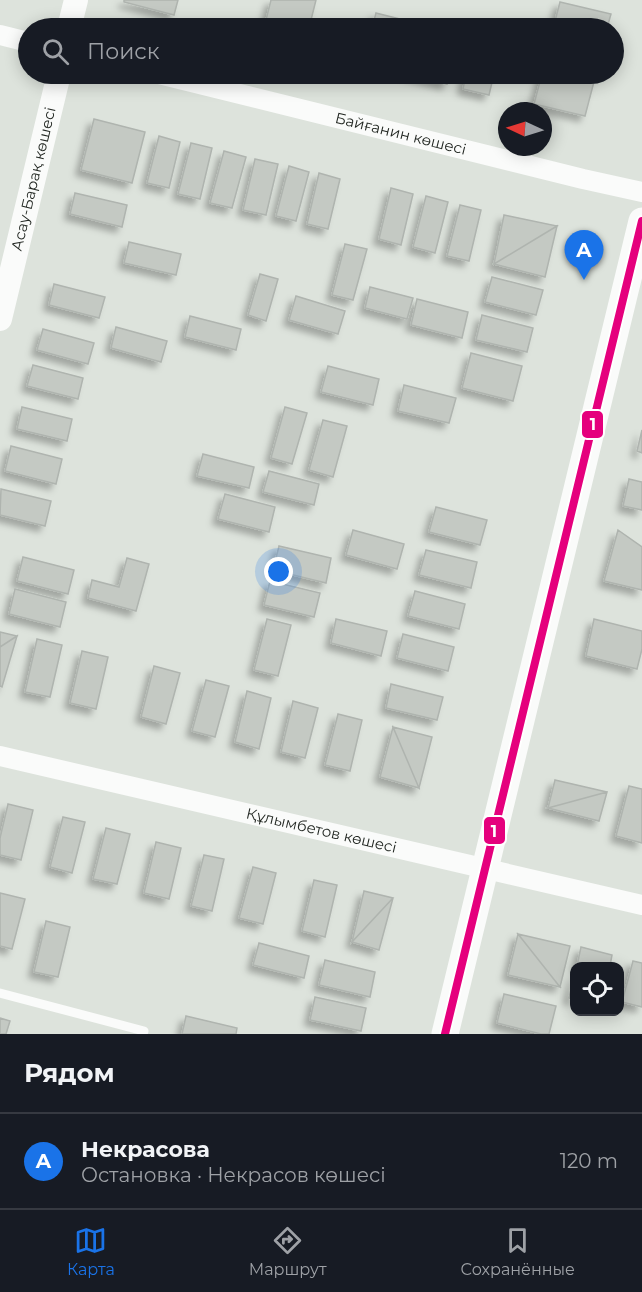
<!DOCTYPE html>
<html lang="ru">
<meta charset="utf-8">
<style>
body{margin:0;font-family:Montserrat,sans-serif;background:#20242c;color:#f1f3f6}
.controls{position:absolute;right:18px;bottom:18px;display:grid;overflow:hidden;border-radius:12px;box-shadow:0 3px 15px #0003}
.controls button{width:54px;height:54px;display:grid;place-items:center;padding:0;border:0;border-bottom:2px solid #363941;background:#171b24;color:#f1f3f6;font:30px sans-serif}
.compass{position:absolute;left:498px;top:102px;width:54px;height:54px;border-radius:50%;background:#171b24;box-shadow:0 3px 15px #0003;rotate:274deg}
.you{position:absolute;left:279px;top:572px;width:21px;height:21px;margin:-15px;border:4px solid #fff;border-radius:50%;background:#1a73e8;box-shadow:0 0 0 9px #1a73e833}
.badge{display:grid;place-items:center;width:39px;height:39px;border-radius:50%;background:#1a73e8;color:#fff;font-size:20px;font-weight:700}
.pin{position:absolute;translate:-50% -50px;filter:drop-shadow(0 2px 3px #0008)}
.pin::after{content:'';position:absolute;top:32px;width:21px;height:18px;background:inherit;clip-path:polygon(0 0,100% 0,50% 100%)}
.list{margin:0;padding:0;list-style:none}
h2{display:flex;justify-content:space-between;align-items:center;height:78px;margin:0;padding:0 24px;font-size:26px}
h2 small{font-size:20px;font-weight:400;color:#9ea1a6}
.list li{display:grid;grid-template-columns:39px 1fr auto;gap:18px;align-items:center;box-sizing:border-box;height:96px;padding:0 24px;border-top:2px solid #363941}
.list b{display:block;font-size:22px;white-space:nowrap}
.list p{margin:0;font-size:20px;white-space:nowrap;color:#9ea1a6}
.list em{font-size:20px;font-style:normal;color:#9ea1a6}
.icon{flex:none;width:33px;height:33px;fill:none;stroke:currentColor;stroke-width:2;stroke-linecap:round;stroke-linejoin:round}
.map{position:relative;flex:none;width:642px;height:1034px;overflow:hidden}
.search{position:absolute;background:#171b24;box-shadow:0 3px 15px #0003;left:18px;right:18px;top:18px;height:66px;display:flex;align-items:center;gap:15px;box-sizing:border-box;padding:0 21px;border-radius:33px;color:#9ea1a6;font-size:22px}
.sheet{height:174px;background:#171b24}
nav{display:flex;justify-content:space-around;align-items:center;box-sizing:border-box;height:84px;border-top:2px solid #363941;background:#171b24;font-size:16px;color:#9ea1a6}
nav a{display:grid;justify-items:center;gap:3px}
nav .on{color:#1a73e8}
.map>svg:first-child{display:block}
.building{fill:#c4c9c3;stroke:#afb4af;stroke-width:1.5;filter:url(#shadow)}
.lines{fill:none;stroke-linecap:round;stroke-linejoin:round}
.service{stroke:#fafbfa;stroke-width:9}
.minor{stroke:#fafbfa;stroke-width:20}
.tertiary{stroke:#fafbfa;stroke-width:24}
.secondary{stroke:#fafbfa;stroke-width:27}
.bus-1-casing{stroke:#fff;stroke-width:12}
.bus-1{stroke:#e5007d;stroke-width:8}
.labels{text-anchor:middle;stroke-width:4.5;stroke-linejoin:round;paint-order:stroke}
.street-label{font-size:15px;fill:#222722;stroke:#fff}
.line-badge{stroke:#fff;stroke-width:2}
.badge-label{font-size:16px;text-anchor:middle;font-weight:bold;fill:#fff}
</style>
<div class="map">
<svg width="642" height="1034" viewBox="0 0 642 1034">
<defs>
<filter id="shadow"><feDropShadow dx="-5.5" dy="5.5" stdDeviation="3" flood-color="#0004"/></filter>
</defs>
<rect width="100%" height="100%" fill="#dde3dc"/>
<path class="building" d="M 124,0 L 178,0 L 174,15 L 124,2 Z
M 271,0 L 316,0 L 309,28 L 264,28 Z
M 560,2 L 611,14 L 607,28 L 567,28 L 554,25 Z
M 376,13 L 400,19 L 397,28 L 372,28 Z
M 407,74 L 450,74 L 447,84 Z
M 466,74 L 494,74 L 489,95 L 463,89 Z
M 542,74 L 596,74 L 585,116 L 534,104 Z
M 94,119 L 145,132 L 132,183 L 81,170 Z
M 159,136 L 180,142 L 169,188 L 147,183 Z
M 191,143 L 212,148 L 200,199 L 178,194 Z
M 224,151 L 246,157 L 232,208 L 210,203 Z
M 255,159 L 278,164 L 266,215 L 243,210 Z
M 289,166 L 309,172 L 296,221 L 276,216 Z
M 319,173 L 340,179 L 328,229 L 307,224 Z
M 391,188 L 413,194 L 401,245 L 379,239 Z
M 75,193 L 127,205 L 122,227 L 70,214 Z
M 426,196 L 448,202 L 435,253 L 413,247 Z
M 460,205 L 481,210 L 469,261 L 447,256 Z
M 504,215 L 557,226 L 494,264 Z
M 557,226 L 545,277 L 494,264 Z
M 129,242 L 181,254 L 176,275 L 124,263 Z
M 345,244 L 367,249 L 353,300 L 332,295 Z
M 260,274 L 278,279 L 266,321 L 248,315 Z
M 492,277 L 543,290 L 536,315 L 485,302 Z
M 54,284 L 105,297 L 99,318 L 49,305 Z
M 370,287 L 413,298 L 407,319 L 365,308 Z
M 296,296 L 345,311 L 338,334 L 289,320 Z
M 417,299 L 468,312 L 462,338 L 411,325 Z
M 482,315 L 533,328 L 527,352 L 476,340 Z
M 190,316 L 241,329 L 236,350 L 185,337 Z
M 116,327 L 167,341 L 161,362 L 111,348 Z
M 43,329 L 94,343 L 88,364 L 37,350 Z
M 471,353 L 522,366 L 513,401 L 462,388 Z
M 33,365 L 83,378 L 78,399 L 27,386 Z
M 328,366 L 379,379 L 373,405 L 321,392 Z
M 404,385 L 456,398 L 449,423 L 398,411 Z
M 22,407 L 72,419 L 67,441 L 17,429 Z
M 285,407 L 307,413 L 292,464 L 271,458 Z
M 323,420 L 347,426 L 333,477 L 309,470 Z
M 642,430 L 642,453 L 637,451 Z
M 11,446 L 62,459 L 56,484 L 5,471 Z
M 203,454 L 254,467 L 249,488 L 197,476 Z
M 269,471 L 319,484 L 314,505 L 263,492 Z
M 629,479 L 642,482 L 642,510 L 623,506 Z
M 1,489 L 51,501 L 45,526 L 0,515 Z
M 225,494 L 275,507 L 269,532 L 218,519 Z
M 436,507 L 487,520 L 480,545 L 429,532 Z
M 353,530 L 404,544 L 397,569 L 346,555 Z
M 618,530 L 642,547 L 642,590 L 604,581 Z
M 279,546 L 331,558 L 326,583 L 273,570 Z
M 426,550 L 477,562 L 471,588 L 419,575 Z
M 23,557 L 74,570 L 68,594 L 17,581 Z
M 127,558 L 149,564 L 136,611 L 88,598 L 92,580 L 119,587 Z
M 270,581 L 320,593 L 314,617 L 264,605 Z
M 15,589 L 66,602 L 60,627 L 9,614 Z
M 415,591 L 465,604 L 459,629 L 408,616 Z
M 267,619 L 291,625 L 278,676 L 254,670 Z
M 336,619 L 387,631 L 381,656 L 331,643 Z
M 594,619 L 642,631 L 642,649 L 637,669 L 586,656 Z
M 0,632 L 17,636 L 0,647 Z
M 403,634 L 454,647 L 448,671 L 397,658 Z
M 17,636 L 2,687 L 0,686 L 0,647 Z
M 37,639 L 62,645 L 50,697 L 25,692 Z
M 82,651 L 108,657 L 96,709 L 70,703 Z
M 154,666 L 180,673 L 166,724 L 141,717 Z
M 206,680 L 229,686 L 215,737 L 192,731 Z
M 391,684 L 443,697 L 437,720 L 386,708 Z
M 247,691 L 271,698 L 259,749 L 235,742 Z
M 293,701 L 318,708 L 305,758 L 281,752 Z
M 338,714 L 362,720 L 350,771 L 325,765 Z
M 393,727 L 432,737 L 419,788 Z
M 393,727 L 419,788 L 380,777 Z
M 555,780 L 607,792 L 548,808 Z
M 629,786 L 642,789 L 642,843 L 616,836 Z
M 607,792 L 599,821 L 548,808 Z
M 8,804 L 33,810 L 21,860 L 0,855 L 0,838 Z
M 63,817 L 85,822 L 72,873 L 50,867 Z
M 106,828 L 130,834 L 117,884 L 93,879 Z
M 156,842 L 181,848 L 169,899 L 144,893 Z
M 204,855 L 224,859 L 212,911 L 191,906 Z
M 253,867 L 276,873 L 263,924 L 239,918 Z
M 314,880 L 337,885 L 325,937 L 302,931 Z
M 364,891 L 393,898 L 352,942 Z
M 0,893 L 25,899 L 12,949 L 0,946 Z
M 393,898 L 379,950 L 352,942 Z
M 46,921 L 70,927 L 58,977 L 34,972 Z
M 518,934 L 560,987 L 508,975 Z
M 518,934 L 570,946 L 560,987 Z
M 259,943 L 309,956 L 304,978 L 253,965 Z
M 581,947 L 612,955 L 610,966 L 577,966 Z
M 325,960 L 375,972 L 370,997 L 319,985 Z
M 633,961 L 642,963 L 642,1007 L 622,1002 Z
M 574,975 L 574,1000 L 569,998 Z
M 504,994 L 556,1006 L 549,1034 L 541,1034 L 497,1023 Z
M 315,997 L 366,1008 L 361,1031 L 310,1020 Z
M 186,1016 L 237,1028 L 236,1034 L 182,1034 Z
M 0,1018 L 10,1021 L 6,1034 L 0,1034 Z"/>
<g class="lines">
<path class="service" d="M 0,993 L 144,1031 L 143,1034"/>
<g class="minor">
<path d="M 0,35 L 28,42"/>
<path id="s1" d="M 159,74 L 583,179 L 642,192"/>
<path id="s2" d="M 0,756 L 642,905"/>
</g>
<g class="tertiary">
<path d="M 69,28 L 76,0"/>
<path id="s3" d="M 0,319 L 59,74"/>
</g>
<path class="secondary" d="M 445,1034 L 642,221"/>
<g class="bus-1-casing">
<path id="bus-1" d="M 445,1034 L 642,221"/>
</g>
<use href="#bus-1" class="bus-1"/>
</g>
<g class="labels">
<g class="street-label">
<text dy="5" stroke="none"><textPath href="#s1" startOffset="249">Байғанин көшесі</textPath></text>
<text dy="5" stroke="none"><textPath href="#s3" startOffset="144">Асау-Барақ көшесі</textPath></text>
<text dy="5" stroke="none"><textPath href="#s2" startOffset="330">Құлымбетов көшесі</textPath></text>
</g>
</g>
<g class="line-badge">
<rect x="581" y="410" width="23" height="29" rx="6" fill="#e5007d"/>
<rect x="483" y="816" width="23" height="29" rx="6" fill="#e5007d"/>
</g>
<g class="badge-label">
<text x="593" y="430">1</text>
<text x="494" y="837">1</text>
</g>
</svg>
<div class="controls">
<button><svg class="icon" aria-label="locate" viewBox="0 0 24 24"><circle cx="12" cy="12" r="6"/><path d="M12 2v4M12 18v4M2 12h4M18 12h4"/></svg></button>
</div>
<svg class="compass" viewBox="-18 -18 36 36"><path d="M0-13l5 13h-10z" fill="#e53935"/><path d="M0 13l5-13h-10z" fill="#9ea1a6"/></svg>
<div class="you"></div>
<div class="pin badge" style="left:584px;top:280px">A</div>
<div class="search"><svg class="icon" aria-label="search" viewBox="0 0 24 24"><circle cx="10" cy="10" r="6"/><path d="M15 15l6 6"/></svg>Поиск</div>
</div>
<section class="sheet">
<h2>Рядом<small></small></h2>
<ul class="list">
<li><span class="badge">A</span><div><b>Некрасова</b><p>Остановка · Некрасов көшесі</p></div><em>120 m</em></li>
</ul>
</section>
<nav>
<a class="on"><svg class="icon" aria-label="map" viewBox="0 0 24 24"><path d="M3 6l6-2 6 2 6-2v14l-6 2-6-2-6 2zM9 4v14M15 6v14"/></svg>Карта</a>
<a><svg class="icon" aria-label="directions" viewBox="0 0 24 24"><path d="M12 3l9 9-9 9-9-9zM9 14v-3h6M13 9l2 2-2 2"/></svg>Маршрут</a>
<a><svg class="icon" aria-label="saved" viewBox="0 0 24 24"><path d="M7 4h10v16l-5-4-5 4z"/></svg>Сохранённые</a>
</nav>
